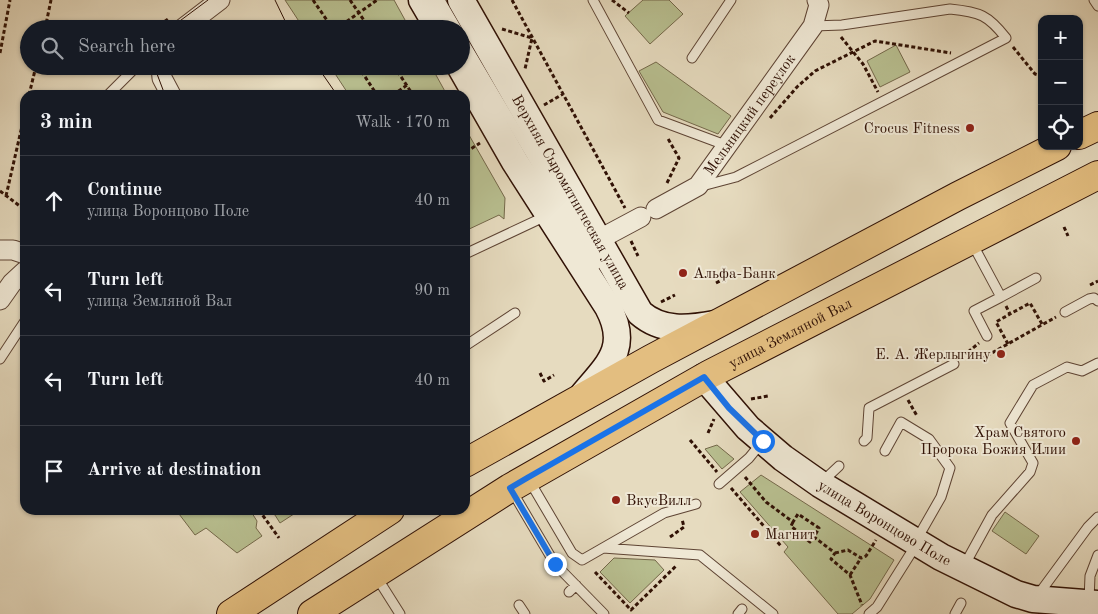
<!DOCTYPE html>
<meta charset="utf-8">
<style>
body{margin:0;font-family:"Old Standard TT",serif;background:#242831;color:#f1f3f6}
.controls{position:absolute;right:15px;top:15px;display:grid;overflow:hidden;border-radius:10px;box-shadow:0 1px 4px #0004}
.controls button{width:45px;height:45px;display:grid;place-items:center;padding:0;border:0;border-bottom:1px solid #363941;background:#171b24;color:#f1f3f6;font:25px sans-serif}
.stop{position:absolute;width:15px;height:15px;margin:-11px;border:4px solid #1a73e8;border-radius:50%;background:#fff}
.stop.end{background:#1a73e8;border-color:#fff;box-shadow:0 1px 5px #0008}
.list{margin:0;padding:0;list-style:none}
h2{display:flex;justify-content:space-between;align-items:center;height:65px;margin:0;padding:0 20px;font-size:21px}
h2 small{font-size:16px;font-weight:400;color:#9ea1a6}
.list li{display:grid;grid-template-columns:32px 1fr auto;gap:15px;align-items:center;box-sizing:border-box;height:90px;padding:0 20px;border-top:1px solid #363941}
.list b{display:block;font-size:19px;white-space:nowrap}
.list p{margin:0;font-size:16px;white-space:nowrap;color:#9ea1a6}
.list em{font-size:16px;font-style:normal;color:#9ea1a6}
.icon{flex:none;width:28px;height:28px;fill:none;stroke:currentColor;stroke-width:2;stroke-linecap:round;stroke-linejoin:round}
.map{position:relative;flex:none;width:1098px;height:614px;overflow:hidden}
.search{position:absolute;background:#171b24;box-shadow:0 1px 4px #0004;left:20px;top:20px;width:450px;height:55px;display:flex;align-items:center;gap:12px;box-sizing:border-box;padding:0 18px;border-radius:28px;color:#9ea1a6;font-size:19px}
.panel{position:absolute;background:#171b24;box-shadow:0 1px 4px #0004;left:20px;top:90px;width:450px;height:425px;border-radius:15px}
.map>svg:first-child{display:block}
.green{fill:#b8bf90;stroke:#74684a}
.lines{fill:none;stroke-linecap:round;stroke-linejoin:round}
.lane-casing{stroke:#5e4434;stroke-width:11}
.street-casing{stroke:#5e4434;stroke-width:21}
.secondary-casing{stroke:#301105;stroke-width:29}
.primary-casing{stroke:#301105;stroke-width:30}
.path{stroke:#301105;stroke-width:3;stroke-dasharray:4 2.5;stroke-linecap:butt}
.lane{stroke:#efe8d5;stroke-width:9}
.street{stroke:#efe8d5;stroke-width:19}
.secondary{stroke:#efe8d5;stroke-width:26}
.primary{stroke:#e3be80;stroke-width:28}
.tram{stroke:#301105;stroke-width:1}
.route{stroke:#1a73e8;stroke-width:6}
.poi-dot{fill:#8f2418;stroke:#efe8d5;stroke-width:2}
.labels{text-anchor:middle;stroke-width:4;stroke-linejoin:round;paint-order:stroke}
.street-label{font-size:15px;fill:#301105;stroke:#efe8d5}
.poi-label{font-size:15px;fill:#301105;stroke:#efe8d5;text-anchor:end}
</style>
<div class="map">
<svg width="1098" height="614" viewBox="0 0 1098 614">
<rect width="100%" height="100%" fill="#e6dbbf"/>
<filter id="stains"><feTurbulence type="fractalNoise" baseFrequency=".004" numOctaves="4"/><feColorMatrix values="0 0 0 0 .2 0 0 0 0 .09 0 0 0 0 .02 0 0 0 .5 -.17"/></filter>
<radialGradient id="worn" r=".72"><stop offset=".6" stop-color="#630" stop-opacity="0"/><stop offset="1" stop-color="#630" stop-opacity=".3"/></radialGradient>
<path class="green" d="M 285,0 L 394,0 L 410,29 L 304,29 Z
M 643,0 L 669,0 L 683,14 L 650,44 L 625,16 Z
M 896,45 L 910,72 L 880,87 L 867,61 Z
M 656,62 L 731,116 L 718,134 L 663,112 L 639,71 Z
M 330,66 L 431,66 L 447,95 L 349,95 Z
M 465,128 L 505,198 L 504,219 L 499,215 L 465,231 Z
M 717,445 L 734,459 L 722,469 L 705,449 Z
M 761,475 L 894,560 L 870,599 L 852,614 L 838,614 L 784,552 L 788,547 L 740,492 Z
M 176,510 L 250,510 L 257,521 L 256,528 L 262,536 L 237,553 L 206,528 L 195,535 Z
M 267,510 L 300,510 L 280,523 L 275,515 Z
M 1005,512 L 1039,536 L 1026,554 L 992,531 Z
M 614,558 L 655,560 L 664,570 L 630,603 L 600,572 Z"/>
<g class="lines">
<g class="lane-casing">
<path id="lane" d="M 440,0 L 457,29
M 593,0 L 658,120 L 728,146
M 1094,0 L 1098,6
M 461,37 L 596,265
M 692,58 L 731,0
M 108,95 L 133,70 L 141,66
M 702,186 L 736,177 L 1006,38 C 988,15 980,12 950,9 L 842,25 L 813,26
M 972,243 L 1001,297 L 974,311 L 987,336
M 465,254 L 546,216
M 1001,297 L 1036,278
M 1065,312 L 1089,299 L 1094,298 L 1098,301
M 465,346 L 515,313
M 0,359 L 25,321
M 864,441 L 867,438 L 869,408 L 954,364
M 885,451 L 901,422 L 929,439 L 950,468 L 941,497 L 917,539
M 529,480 L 572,553 L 582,560 L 664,513 L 696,504
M 822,482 L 839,466
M 719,484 L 749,458 L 762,442
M 512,491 L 555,564 L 604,614
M 603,548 L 700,555 L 773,614
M 964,566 L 992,515 L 1030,472 L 1033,463 L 1010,423 L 1033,385 L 1067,367 L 1082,371 L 1098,363
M 376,576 L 400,614
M 569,592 L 576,585
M 1038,595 L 1088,527 L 1098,517
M 1089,600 L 1090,576 L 1098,555
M 519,605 L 525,614
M 738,614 L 742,609
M 869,614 L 877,607 L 916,545
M 955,614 L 961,603"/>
</g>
<g class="street-casing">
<g id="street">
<path d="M 182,29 L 220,0"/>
<path d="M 161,66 L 162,78 L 171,95"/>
<path id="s1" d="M 656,209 L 698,186 L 813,26 L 819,5 L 817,0"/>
<path d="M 598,240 L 641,217"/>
<path d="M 0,250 L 13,250 L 25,254"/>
<path d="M 0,300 L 12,283 L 25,271"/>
</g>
</g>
<g class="secondary-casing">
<g id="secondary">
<path d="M 422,0 L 439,29"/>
<path id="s2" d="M 461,0 L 640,313 C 662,332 688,329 715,324"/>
<path d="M 460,66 L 515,162 L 608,307 C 630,348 608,365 583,395"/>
<path id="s3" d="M 704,377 L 748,428 L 783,458 L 820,484 L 941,557 L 1016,594 L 1033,599 L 1098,604"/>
</g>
</g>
<g class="primary-casing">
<g id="primary">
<path d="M 1079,135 L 1098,126"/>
<path d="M 465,463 L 651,359 L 958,196 L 1057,146"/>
<path d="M 231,614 L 390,510"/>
<path id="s4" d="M 312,614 L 510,488 L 710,374 L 1098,175"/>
</g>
</g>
<path class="path" d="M 313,0 L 333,29
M 350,0 L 370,29
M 512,0 L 625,208
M 612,0 L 629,13
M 45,29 L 51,0
M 154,29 L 168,19
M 336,29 L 377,0
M 502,29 L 532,38 L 525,69
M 841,37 L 863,64 L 878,92
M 1013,47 L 1035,74 L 1042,76
M 0,53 L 10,0
M 358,66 L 377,95
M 394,66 L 413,95
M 29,95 L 36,66
M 393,95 L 407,85
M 544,105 L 563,94
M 770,118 L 797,87 L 815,71 L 875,41 L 951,53
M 465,151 L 465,161
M 466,152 L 480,143
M 667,183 L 679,158 L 667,137
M 0,191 L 25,210
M 6,196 L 25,113
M 1064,227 L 1068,236
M 631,241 L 638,256
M 716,283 L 727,277 L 724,273
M 1090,285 L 1098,281
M 661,302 L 675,295
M 1006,306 L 1010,314 L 1030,303 L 1042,324
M 1008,344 L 996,322 L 1010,314
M 963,356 L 979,343
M 981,359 L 1056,317
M 540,373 L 544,381 L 554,375
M 751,399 L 768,396
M 908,400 L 917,416
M 708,433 L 714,419
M 690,440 L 717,472
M 745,477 L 766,502 L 793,522 L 798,514 L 819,528 L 814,537 L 835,553 L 831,559 L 850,575 L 862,605
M 731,488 L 781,546
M 259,510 L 279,538
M 793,522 L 791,526 L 810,542 L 814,537
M 670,537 L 684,527 L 682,519
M 835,553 L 848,550 L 861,558 L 866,556 L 876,540
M 595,572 L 631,610 L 677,565
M 850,575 L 861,558"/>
<use href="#lane" class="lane"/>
<use href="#street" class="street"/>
<use href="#secondary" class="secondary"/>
<use href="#primary" class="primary"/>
<path class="tram" d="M 275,0 L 289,29
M 169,29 L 208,0
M 154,66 L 165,95
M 317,66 L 337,95"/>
</g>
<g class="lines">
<path class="route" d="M 555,564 L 510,488 L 527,478 L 704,377 L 729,408 L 763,441"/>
</g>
<g class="poi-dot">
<circle cx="970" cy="128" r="5"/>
<circle cx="683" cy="273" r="5"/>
<circle cx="1001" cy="354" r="5"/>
<circle cx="1076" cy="441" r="5"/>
<circle cx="616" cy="500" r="5"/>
<circle cx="755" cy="534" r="5"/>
</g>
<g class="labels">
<g class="street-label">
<text dy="5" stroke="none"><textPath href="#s1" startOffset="136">Мельницкий переулок</textPath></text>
<text dy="5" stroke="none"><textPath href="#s2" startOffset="221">Верхняя Сыромятническая улица</textPath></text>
<text dy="5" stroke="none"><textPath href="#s4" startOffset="555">улица Земляной Вал</textPath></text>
<text dy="5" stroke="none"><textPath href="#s3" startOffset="234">улица Воронцово Поле</textPath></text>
</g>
<g class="poi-label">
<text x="960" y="133">Crocus Fitness</text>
<text x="693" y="278" text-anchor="start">Альфа-Банк</text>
<text x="991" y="359">Е. А. Жерлыгину</text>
<text x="1066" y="437">Храм Святого<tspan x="1066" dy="17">Пророка Божия Илии</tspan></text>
<text x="626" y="505" text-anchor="start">ВкусВилл</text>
<text x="765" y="539" text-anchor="start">Магнит</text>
</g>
</g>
<rect width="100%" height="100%" filter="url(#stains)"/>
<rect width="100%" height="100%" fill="url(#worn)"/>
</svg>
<div class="controls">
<button>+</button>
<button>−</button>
<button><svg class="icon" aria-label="locate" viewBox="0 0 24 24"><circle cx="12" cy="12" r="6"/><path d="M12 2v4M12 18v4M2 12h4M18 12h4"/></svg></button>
</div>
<div class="stop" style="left:763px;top:441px"></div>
<div class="stop end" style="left:555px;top:564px"></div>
<div class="search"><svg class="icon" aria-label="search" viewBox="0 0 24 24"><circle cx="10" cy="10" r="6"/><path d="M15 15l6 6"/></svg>Search here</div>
<section class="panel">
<h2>3 min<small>Walk · 170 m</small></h2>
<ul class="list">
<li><svg class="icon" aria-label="ahead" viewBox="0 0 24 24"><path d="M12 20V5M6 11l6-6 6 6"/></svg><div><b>Continue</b><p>улица Воронцово Поле</p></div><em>40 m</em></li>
<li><svg class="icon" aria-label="left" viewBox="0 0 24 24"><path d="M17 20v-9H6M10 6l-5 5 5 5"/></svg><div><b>Turn left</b><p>улица Земляной Вал</p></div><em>90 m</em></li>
<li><svg class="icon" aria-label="left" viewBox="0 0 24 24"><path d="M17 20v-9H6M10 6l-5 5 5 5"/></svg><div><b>Turn left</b></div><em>40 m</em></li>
<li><svg class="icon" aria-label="arrive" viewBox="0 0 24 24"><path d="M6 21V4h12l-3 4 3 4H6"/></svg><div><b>Arrive at destination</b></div></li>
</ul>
</section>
</div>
